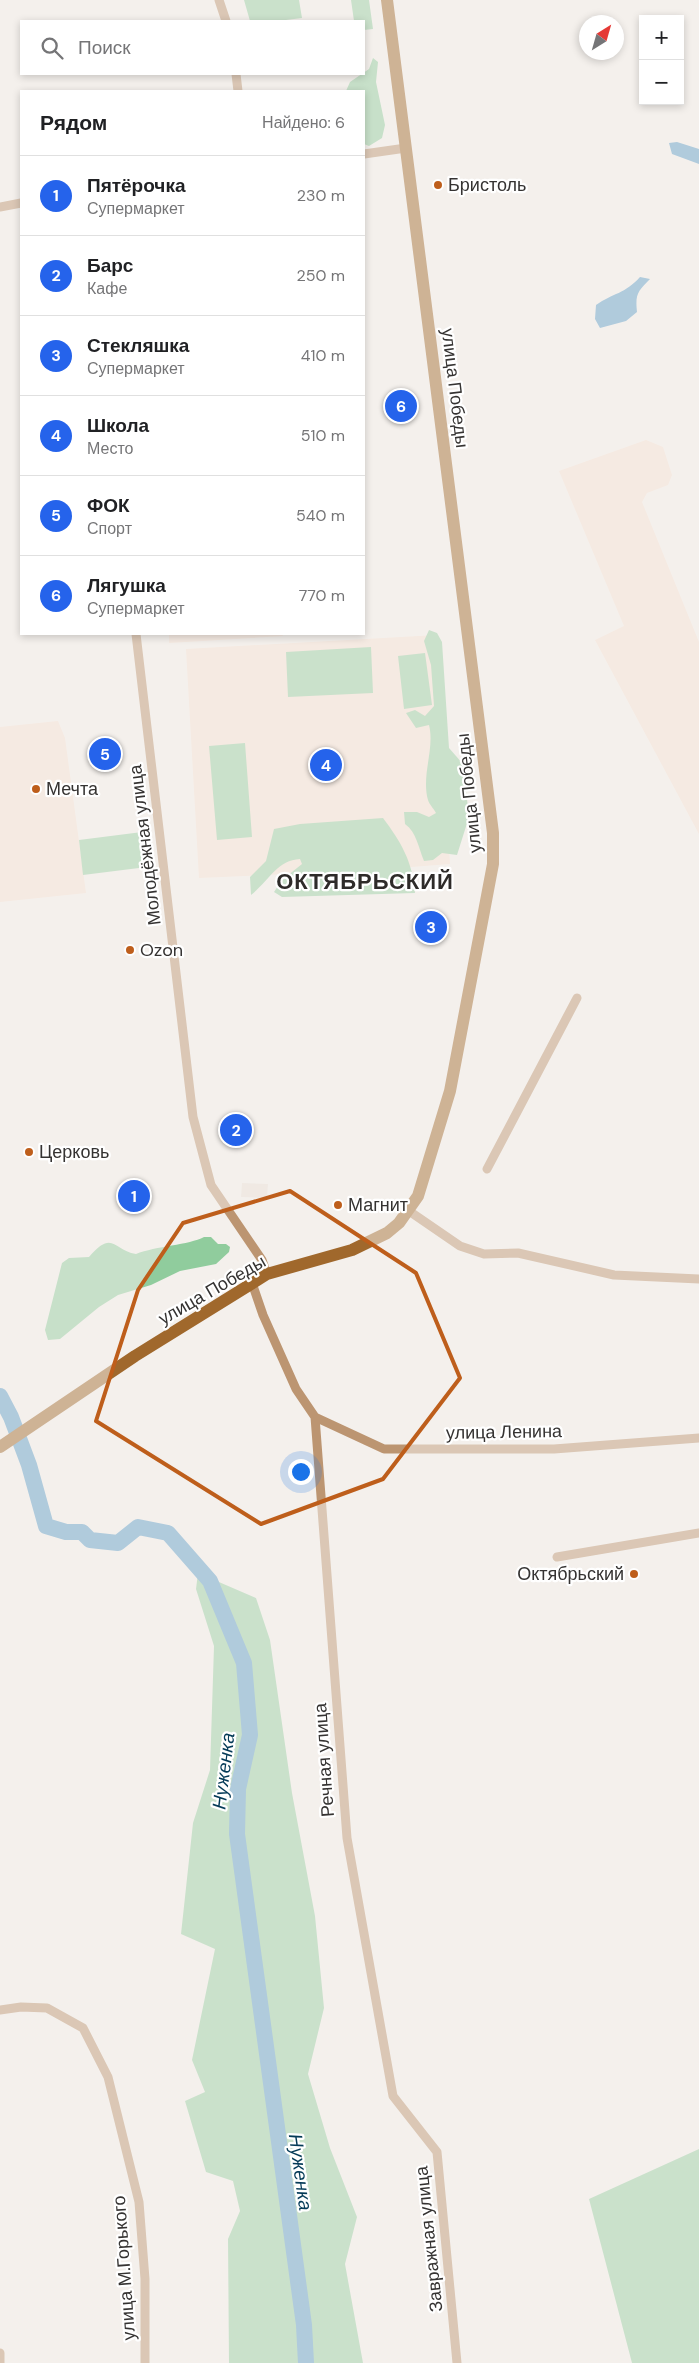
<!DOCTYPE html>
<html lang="ru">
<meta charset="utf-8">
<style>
body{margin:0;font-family:"DM Sans",sans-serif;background:#f6f6f6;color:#202124}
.controls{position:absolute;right:15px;top:15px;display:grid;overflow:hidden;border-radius:0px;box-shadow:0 2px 8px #0003}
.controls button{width:45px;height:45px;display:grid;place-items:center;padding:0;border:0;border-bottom:1px solid #e0e0e0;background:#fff;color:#202124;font:25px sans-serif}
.compass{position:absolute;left:579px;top:15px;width:45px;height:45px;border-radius:50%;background:#fff;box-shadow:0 2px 8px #0003;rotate:37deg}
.you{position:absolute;left:300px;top:1471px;width:18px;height:18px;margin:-12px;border:4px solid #fff;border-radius:50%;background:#1a73e8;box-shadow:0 0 0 8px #1a73e833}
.badge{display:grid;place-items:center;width:32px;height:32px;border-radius:50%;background:#2563eb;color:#fff;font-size:16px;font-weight:700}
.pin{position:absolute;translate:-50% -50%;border:2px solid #fff;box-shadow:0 1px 5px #0006}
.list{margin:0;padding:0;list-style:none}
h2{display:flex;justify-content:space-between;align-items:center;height:65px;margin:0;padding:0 20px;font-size:21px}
h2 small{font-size:16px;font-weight:400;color:#757577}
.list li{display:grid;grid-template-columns:32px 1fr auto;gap:15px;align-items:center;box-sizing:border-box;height:80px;padding:0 20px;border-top:1px solid #e0e0e0}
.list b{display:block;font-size:19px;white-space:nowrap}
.list p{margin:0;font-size:16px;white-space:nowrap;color:#757577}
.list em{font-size:16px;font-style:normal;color:#757577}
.icon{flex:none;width:28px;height:28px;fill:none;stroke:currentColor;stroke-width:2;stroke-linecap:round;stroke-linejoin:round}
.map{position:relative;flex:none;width:699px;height:2363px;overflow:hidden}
.search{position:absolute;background:#fff;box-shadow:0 2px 8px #0003;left:20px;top:20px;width:345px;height:55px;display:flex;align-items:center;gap:12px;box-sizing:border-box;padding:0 18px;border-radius:0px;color:#757577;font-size:19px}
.panel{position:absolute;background:#fff;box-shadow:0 2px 8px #0003;left:20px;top:90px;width:345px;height:545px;border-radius:0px}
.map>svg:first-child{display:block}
.built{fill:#eae1d8}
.industrial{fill:#f7e2d4}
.green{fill:#98cea3}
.forest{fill:#90cc9d}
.water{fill:#5d9dc8}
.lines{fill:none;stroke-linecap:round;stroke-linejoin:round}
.river{stroke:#5d9dc8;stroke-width:16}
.street{stroke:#bc9571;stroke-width:9}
.secondary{stroke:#a0682c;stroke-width:12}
.marked{fill:none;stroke:#be5e1b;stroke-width:4;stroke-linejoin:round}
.poi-dot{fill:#be5e1b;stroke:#fff;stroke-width:2}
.labels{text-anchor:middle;stroke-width:4.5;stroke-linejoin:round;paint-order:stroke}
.poi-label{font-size:18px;fill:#353332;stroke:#fff;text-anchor:start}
.street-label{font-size:18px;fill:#353332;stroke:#fff}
.water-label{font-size:19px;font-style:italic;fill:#043a57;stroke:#fff}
.district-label{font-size:22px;font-weight:bold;letter-spacing:1px;fill:#2e2b29;stroke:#fff}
</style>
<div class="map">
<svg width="699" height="2363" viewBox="0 0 699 2363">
<rect width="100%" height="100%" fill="#f4f0ec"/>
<path class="built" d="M 242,1183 L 268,1184 L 267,1198 L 241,1197 Z"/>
<path class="industrial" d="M 646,440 L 663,447 L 672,475 L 668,485 L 647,493 L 642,502 L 699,642 L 699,834 L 595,640 L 624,626 L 559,471 Z
M 169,634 L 282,634 L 283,636 L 169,643 Z
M 437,635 L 450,864 L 359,871 L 199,878 L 186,649 Z
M 58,721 L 65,738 L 86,893 L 0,902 L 0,727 Z"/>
<path class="green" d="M 244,0 L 299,0 L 302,18 L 278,21 L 250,21 Z
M 351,0 L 369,0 L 373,29 L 364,30 L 364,21 L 354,21 Z
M 429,630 L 437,633 L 442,642 L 449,748 L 463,764 L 469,817 L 457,855 L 442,853 L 433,860 L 424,861 C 418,847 417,833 405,824 L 404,812 L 417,812 L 429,817 L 436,813 C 434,809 429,804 428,800 C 421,775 435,749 429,725 L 416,728 L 406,713 L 415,710 L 425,716 L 434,706 L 431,665 L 424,641 Z
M 371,647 L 373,693 L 288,697 L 286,652 Z
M 425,653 L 432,705 L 404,709 L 398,656 Z
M 245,743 L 252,837 L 217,840 L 209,746 Z
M 383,818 C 401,842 413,862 415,893 L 282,897 L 274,892 L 282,880 L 302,864 L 300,859 C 277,860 268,882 251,895 L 250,877 L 266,861 L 274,829 L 300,824 Z
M 142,832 L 147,867 L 83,875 L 79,840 Z
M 198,1573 L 256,1598 L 270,1640 L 292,1793 L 315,1916 L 324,2008 L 308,2074 L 330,2148 L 357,2217 L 345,2264 L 363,2363 L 229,2363 L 228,2239 L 240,2211 L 233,2181 L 206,2172 L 185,2101 L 205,2092 L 192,2060 L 215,1949 L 181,1934 L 193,1823 L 210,1770 L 214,1646 L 196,1589 Z
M 699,2149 L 699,2363 L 632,2363 L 589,2199 Z"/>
<path class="forest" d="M 373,58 L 378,62 L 376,82 L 385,125 L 382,138 L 369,146 L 364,144 L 364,91 L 346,91 L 350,82 L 369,69 Z
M 204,1237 L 211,1237 L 218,1244 L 226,1244 L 230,1247 L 229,1252 L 216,1264 L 180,1271 L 151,1285 L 118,1295 L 99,1307 L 60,1339 L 48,1340 L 45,1330 L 62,1263 L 69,1258 L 89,1257 C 113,1229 113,1250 136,1254 C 156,1246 189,1245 204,1237 Z"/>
<path class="water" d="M 677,142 L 699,149 L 699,164 L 672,154 L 669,143 Z
M 640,277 L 650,279 C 638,291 635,294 637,312 L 626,321 L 600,328 L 595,319 L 596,305 C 613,293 625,294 640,277 Z"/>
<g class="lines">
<path class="river" d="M 0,1396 L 11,1417 L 29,1465 L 46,1526 L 66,1532 L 82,1532 L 90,1540 L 118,1543 L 138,1527 L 168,1533 L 210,1581 L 244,1663 L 250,1735 L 238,1789 L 237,1834 L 304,2325 L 306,2363"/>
<path class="street" d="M 219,0 L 226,21
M 236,74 L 238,91
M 364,154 L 406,148
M 0,207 L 21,203
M 136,634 L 193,1117 L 211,1185 L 262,1260 L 267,1274
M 487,1169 L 577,998
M 409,1211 L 460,1246 L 484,1254 L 518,1253 L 614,1275 L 699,1279
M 252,1283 L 263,1315 L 296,1389 L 315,1417 L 384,1449 L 554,1449 L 699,1438
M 315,1417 L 347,1838 L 393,2096 L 437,2152 L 457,2363
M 557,1557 L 699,1533
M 0,2010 L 21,2007 L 47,2008 L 83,2028 L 108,2077 L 139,2202 L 145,2279 L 145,2363
M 0,2353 L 0,2363"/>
<path class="secondary" d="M 0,1447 L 135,1356 L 267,1274 L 352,1250 L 387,1233 L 399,1223 L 418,1196 L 450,1091 L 493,864 L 493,833 L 387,0"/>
</g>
<path d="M0 0H699V2363H0ZM 290,1191 L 416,1273 L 460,1378 L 383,1479 L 261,1524 L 96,1421 L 138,1290 L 183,1223 Z" fill="#f4f0ec" fill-opacity=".55" fill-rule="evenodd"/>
<path class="marked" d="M 290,1191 L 416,1273 L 460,1378 L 383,1479 L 261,1524 L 96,1421 L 138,1290 L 183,1223 Z"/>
<g class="poi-dot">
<circle cx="438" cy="185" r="5"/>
<circle cx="36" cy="789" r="5"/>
<circle cx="130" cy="950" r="5"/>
<circle cx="29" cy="1152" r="5"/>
<circle cx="338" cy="1205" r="5"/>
<circle cx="634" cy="1574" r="5"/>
</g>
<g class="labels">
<g class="poi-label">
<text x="448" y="191">Бристоль</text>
<text x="46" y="795">Мечта</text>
<text x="140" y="956">Ozon</text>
<text x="39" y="1158">Церковь</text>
<text x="348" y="1211">Магнит</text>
<text x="624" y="1580" text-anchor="end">Октябрьский</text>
</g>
<g class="street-label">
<text transform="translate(455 388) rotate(83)" y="6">улица Победы</text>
<text transform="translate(469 793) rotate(-96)" y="6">улица Победы</text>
<text transform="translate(145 845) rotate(-97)" y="6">Молодёжная улица</text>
<text transform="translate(212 1290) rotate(-30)" y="6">улица Победы</text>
<text transform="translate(504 1432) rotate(-1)" y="6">улица Ленина</text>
<text transform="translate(324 1760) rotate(-94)" y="6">Речная улица</text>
<text transform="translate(429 2239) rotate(-96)" y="6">Завражная улица</text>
<text transform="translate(124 2268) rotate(-94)" y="6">улица М.Горького</text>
</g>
<g class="water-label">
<text transform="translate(223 1771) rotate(-83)" y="7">Нуженка</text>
<text transform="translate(301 2172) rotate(82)" y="7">Нуженка</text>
</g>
<g class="district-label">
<text x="365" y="889">ОКТЯБРЬСКИЙ</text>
</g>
</g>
</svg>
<div class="controls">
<button>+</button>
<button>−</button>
</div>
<svg class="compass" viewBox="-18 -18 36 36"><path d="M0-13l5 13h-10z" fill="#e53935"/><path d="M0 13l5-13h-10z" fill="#757577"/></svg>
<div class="you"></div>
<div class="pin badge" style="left:134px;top:1196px">1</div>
<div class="pin badge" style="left:236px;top:1130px">2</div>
<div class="pin badge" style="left:431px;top:927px">3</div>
<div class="pin badge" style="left:326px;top:765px">4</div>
<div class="pin badge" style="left:105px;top:754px">5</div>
<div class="pin badge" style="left:401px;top:406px">6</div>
<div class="search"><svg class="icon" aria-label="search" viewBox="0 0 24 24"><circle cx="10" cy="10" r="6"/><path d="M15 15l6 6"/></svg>Поиск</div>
<section class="panel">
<h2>Рядом<small>Найдено: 6</small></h2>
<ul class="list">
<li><span class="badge">1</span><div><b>Пятёрочка</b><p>Супермаркет</p></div><em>230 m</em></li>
<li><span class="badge">2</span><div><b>Барс</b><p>Кафе</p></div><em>250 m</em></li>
<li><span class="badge">3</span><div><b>Стекляшка</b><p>Супермаркет</p></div><em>410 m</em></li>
<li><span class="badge">4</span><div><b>Школа</b><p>Место</p></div><em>510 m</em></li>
<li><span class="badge">5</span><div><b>ФОК</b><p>Спорт</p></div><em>540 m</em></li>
<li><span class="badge">6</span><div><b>Лягушка</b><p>Супермаркет</p></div><em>770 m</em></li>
</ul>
</section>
</div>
